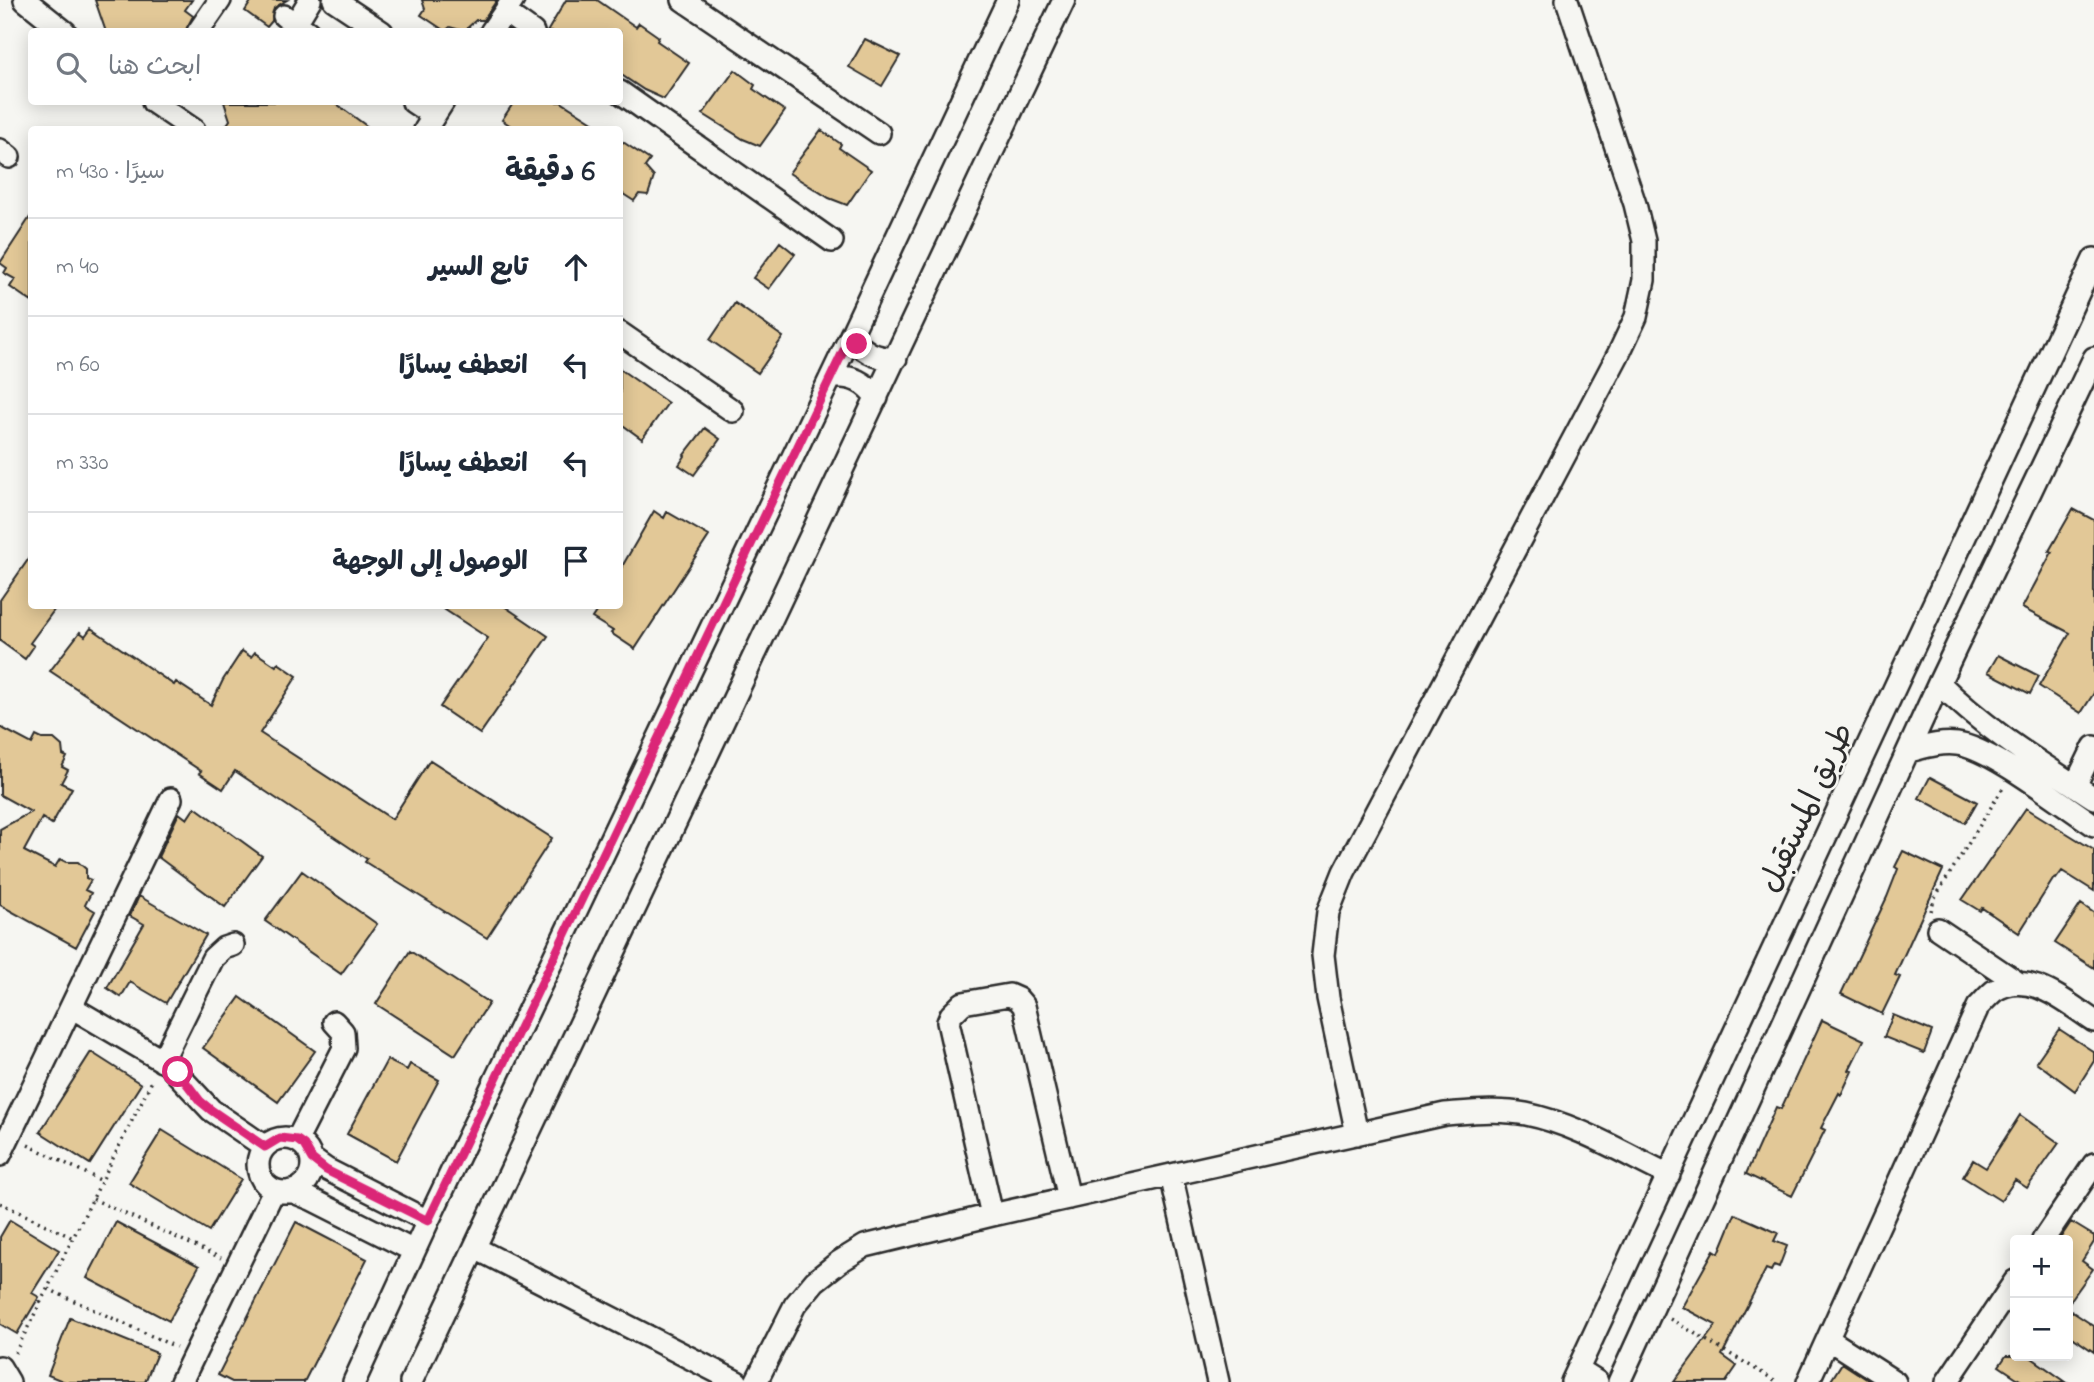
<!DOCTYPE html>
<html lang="ar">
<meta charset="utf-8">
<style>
body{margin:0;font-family:"Indie Flower","Playpen Sans Arabic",sans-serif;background:#f6f6f7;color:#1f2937;direction:rtl}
.controls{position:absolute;right:21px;bottom:21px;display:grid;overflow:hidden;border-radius:7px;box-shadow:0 4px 18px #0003}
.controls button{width:63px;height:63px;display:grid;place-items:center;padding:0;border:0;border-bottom:2px solid #e0e1e3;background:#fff;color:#1f2937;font:35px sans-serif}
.stop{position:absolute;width:21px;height:21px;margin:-16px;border:5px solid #db2777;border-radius:50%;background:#fff}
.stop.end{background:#db2777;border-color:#fff;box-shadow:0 2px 7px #0008}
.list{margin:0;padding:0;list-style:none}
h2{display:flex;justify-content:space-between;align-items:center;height:91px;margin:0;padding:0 28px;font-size:30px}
h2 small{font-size:23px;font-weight:400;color:#747a83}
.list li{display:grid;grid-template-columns:46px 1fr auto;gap:21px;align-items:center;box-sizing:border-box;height:98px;padding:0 28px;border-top:2px solid #e0e1e3}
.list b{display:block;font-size:26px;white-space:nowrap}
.list em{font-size:23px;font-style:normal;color:#747a83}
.icon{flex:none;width:38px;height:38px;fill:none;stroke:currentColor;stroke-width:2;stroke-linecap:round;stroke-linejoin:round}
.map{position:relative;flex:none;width:2094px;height:1382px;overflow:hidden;direction:ltr}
.search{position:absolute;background:#fff;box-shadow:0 4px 18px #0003;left:28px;top:28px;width:595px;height:77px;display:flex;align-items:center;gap:18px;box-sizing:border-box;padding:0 24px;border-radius:7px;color:#747a83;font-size:26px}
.panel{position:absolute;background:#fff;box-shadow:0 4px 18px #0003;left:28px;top:126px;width:595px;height:483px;border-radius:7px;direction:rtl}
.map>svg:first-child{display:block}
.building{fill:#e2c897;stroke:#2b2b2b;stroke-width:2}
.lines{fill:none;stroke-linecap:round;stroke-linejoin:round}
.minor-casing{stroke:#2b2b2b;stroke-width:26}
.path{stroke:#2b2b2b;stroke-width:3.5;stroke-dasharray:2 5;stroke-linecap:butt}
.minor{stroke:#f6f6f2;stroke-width:21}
.route{stroke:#db2777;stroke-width:9}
.labels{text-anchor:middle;stroke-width:5;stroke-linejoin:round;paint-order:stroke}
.street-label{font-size:32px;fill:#2b2b2b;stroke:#f6f6f2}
</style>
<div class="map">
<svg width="2094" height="1382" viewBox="0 0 2094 1382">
<rect width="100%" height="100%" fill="#f6f6f2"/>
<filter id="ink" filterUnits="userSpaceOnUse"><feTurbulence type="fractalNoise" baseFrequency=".0143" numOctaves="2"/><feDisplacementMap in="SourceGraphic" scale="14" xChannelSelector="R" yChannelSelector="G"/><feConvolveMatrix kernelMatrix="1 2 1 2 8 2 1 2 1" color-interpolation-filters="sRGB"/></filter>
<g filter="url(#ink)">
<path class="building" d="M 95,0 L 192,0 L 185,10 L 193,16 L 185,32 L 106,32 Z
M 252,0 L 287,0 L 274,8 L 272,21 L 267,27 L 245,11 Z
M 422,0 L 497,0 L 483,20 L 476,20 L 464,31 L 450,27 L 445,31 L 421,15 L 425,9 Z
M 566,0 L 597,0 L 636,27 L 639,23 L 659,37 L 657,41 L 689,63 L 664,99 L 644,90 L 620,74 L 620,32 L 547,32 Z
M 865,39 L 900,56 L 882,86 L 849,67 Z
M 735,70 L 755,85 L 753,89 L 785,111 L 760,146 L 743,139 L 703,114 Z
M 224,102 L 334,102 L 372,130 L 223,130 L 230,120 Z
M 514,102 L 561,102 L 605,130 L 517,130 L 502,120 Z
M 821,130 L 841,144 L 839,148 L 871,170 L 847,205 L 829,198 L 789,173 Z
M 620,140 L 650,160 L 645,167 L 654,177 L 648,195 L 639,194 L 634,201 L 620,192 Z
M 32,214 L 32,302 L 10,287 L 15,279 L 4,273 L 7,268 L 0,263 Z
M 780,242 L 795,254 L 769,289 L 753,278 Z
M 735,303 L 783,337 L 758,373 L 710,340 Z
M 620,369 L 668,403 L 642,439 L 620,423 Z
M 705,428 L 720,439 L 694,475 L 679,465 L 685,456 L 684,455 Z
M 2073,509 L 2094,520 L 2094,693 L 2081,713 L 2039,686 L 2070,633 L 2022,608 L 2052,552 L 2049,551 Z
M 654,511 L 664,518 L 667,512 L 709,536 L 635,649 L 611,633 L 613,631 L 592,618 L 600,606 L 620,606 L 620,570 Z
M 32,554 L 32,606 L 57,606 L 30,643 L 34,646 L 25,659 L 0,641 L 0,600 Z
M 439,606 L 504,606 L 548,636 L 480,734 L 440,707 L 488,638 Z
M 91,628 L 174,685 L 176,682 L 211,705 L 223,680 L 242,651 L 251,657 L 255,652 L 276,666 L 278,663 L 297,676 L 260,733 L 392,819 L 430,760 L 552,838 L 487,938 L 365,862 L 367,859 L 235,771 L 223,789 L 199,773 L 201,771 L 50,671 L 80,632 L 85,636 Z
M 1998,655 L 2039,676 L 2030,694 L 1988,672 Z
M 0,727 L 32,744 L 36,736 L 42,739 L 54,739 L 62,746 L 63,755 L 67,757 L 62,767 L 68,770 L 61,783 L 72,788 L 52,824 L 42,818 L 24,851 L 55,867 L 60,859 L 66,862 L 78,862 L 86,869 L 86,878 L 91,880 L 85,890 L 91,893 L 85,905 L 95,911 L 76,947 L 0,905 L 0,829 L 31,812 L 0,795 Z
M 1930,777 L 1977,802 L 1965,823 L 1919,798 Z
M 195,807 L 262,856 L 225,907 L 158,857 L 179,813 L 187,819 Z
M 2026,808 L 2094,850 L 2094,891 L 2062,871 L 2056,879 L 2054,878 L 2019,933 L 1982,908 L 1980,911 L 1962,900 Z
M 1903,851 L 1943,870 L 1895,975 L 1900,977 L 1882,1014 L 1841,994 L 1887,897 L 1898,869 L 1895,867 Z
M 302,871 L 377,924 L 341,974 L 265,921 Z
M 139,896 L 206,935 L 166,1003 L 130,982 L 121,997 L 107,988 L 144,924 L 130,916 Z
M 2081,904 L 2094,913 L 2094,968 L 2055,943 Z
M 410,951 L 489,1003 L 455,1055 L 376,1004 Z
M 240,997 L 315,1051 L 278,1102 L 203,1048 Z
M 1893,1015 L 1932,1031 L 1924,1053 L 1884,1037 Z
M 1822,1020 L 1864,1040 L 1849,1070 L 1852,1071 L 1841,1095 L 1839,1093 L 1821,1128 L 1825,1130 L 1792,1196 L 1746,1174 L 1776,1107 L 1781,1109 Z
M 2059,1029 L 2094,1052 L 2094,1061 L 2075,1091 L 2036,1062 Z
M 91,1052 L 141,1084 L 90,1164 L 40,1132 Z
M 387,1060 L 407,1070 L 410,1064 L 439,1080 L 396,1161 L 347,1134 Z
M 2020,1115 L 2059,1143 L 2027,1188 L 2015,1180 L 2001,1201 L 1963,1177 L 1973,1160 L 1986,1168 Z
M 162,1130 L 241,1179 L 209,1231 L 129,1183 Z
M 1735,1214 L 1778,1233 L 1774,1241 L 1787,1246 L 1779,1267 L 1774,1265 L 1771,1271 L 1766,1269 L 1722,1355 L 1737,1366 L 1726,1382 L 1674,1382 L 1716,1325 L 1682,1307 L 1714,1250 L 1719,1253 Z
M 10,1220 L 59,1250 L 32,1293 L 39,1297 L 17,1334 L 0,1324 L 0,1237 Z
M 116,1222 L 199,1266 L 169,1321 L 87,1278 Z
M 296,1222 L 367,1259 L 304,1382 L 232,1382 L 218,1375 Z
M 2071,1222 L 2094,1236 L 2094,1242 L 2082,1261 L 2093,1269 L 2068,1304 L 2068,1240 L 2059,1240 Z
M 2068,1309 L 2094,1326 L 2094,1352 L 2068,1334 Z
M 70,1318 L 157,1353 L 145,1382 L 65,1382 L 48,1375 Z
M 2006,1356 L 2029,1356 L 2066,1382 L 2023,1382 L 1999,1366 Z
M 1842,1363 L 1871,1382 L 1830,1382 Z"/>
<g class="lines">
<g class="minor-casing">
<path id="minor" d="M 25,0 L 65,32
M 334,0 L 382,32
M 683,0 L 879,133
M 505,12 L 533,32
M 284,16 L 308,32
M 296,23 L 310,0
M 198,32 L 220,0
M 491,32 L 513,0
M 620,92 L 832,241
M 153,102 L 194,130
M 413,102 L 434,116
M 425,130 L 443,102
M 0,150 L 9,157
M 620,333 L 733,411
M 851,335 C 862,352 876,359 896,358
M 831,377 C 852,375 865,382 877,398
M 1939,683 C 1986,730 2039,762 2094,798
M 1909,751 C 1925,747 1940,742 1957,744 C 1991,748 2063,805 2094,825
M 2075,786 L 2094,747
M 1938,929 L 2018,983
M 71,1007 L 168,1064 L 211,1110 L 265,1147
M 162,1061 L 213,958 L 224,948 L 233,945
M 1357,1134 L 1328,998 L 1323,955 L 1328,912 L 1344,872 L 1619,353 L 1636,317 L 1644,280 L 1644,241 L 1635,204 L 1567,0
M258 1165a27 27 0 1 1 54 0a27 27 0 1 1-54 0Z
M 297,1140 L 344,1048 L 343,1032 L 334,1022
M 0,1155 L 171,799
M 312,1159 L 326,1169 L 428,1221
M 1171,1175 L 1218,1382
M 291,1191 L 311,1199 L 414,1251
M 992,1215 L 948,1022 L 951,1015 L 963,1003 L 1009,995 L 1018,999 L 1024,1006 L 1069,1198
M 2043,1240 L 2094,1164
M 475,1248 L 737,1382
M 1828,1339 L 1895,1382
M 0,1367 L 9,1382
M 1578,1370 L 1597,1382
M 181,1382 L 274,1190
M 354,1382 L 428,1221 L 851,335 L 1008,0
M 411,1382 L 1064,0
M 756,1382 L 795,1305 L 815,1281 L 839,1262 L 865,1246 L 992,1215 L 1445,1114 C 1472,1112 1499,1109 1526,1114 C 1576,1124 1623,1153 1669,1175
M 1572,1382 L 2094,259
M 1619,1382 L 1939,683 L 2094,358
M 1808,1382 L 1978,1007 C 1983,1002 1989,995 1994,991 C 2029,968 2066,1003 2094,1021
M 1947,1382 L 2015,1281"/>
</g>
<path class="path" d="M 1931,911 L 1934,899 L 2003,788
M 28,1145 L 102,1181
M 93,1199 L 221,1258
M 0,1203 L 73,1238
M 48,1289 L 176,1347
M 1670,1319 L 1778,1382
M 15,1353 L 153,1079"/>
<use href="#minor" class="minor"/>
</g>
</g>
<g class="lines" filter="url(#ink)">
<path class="route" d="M 178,1072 L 200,1101 L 211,1110 L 265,1147 L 280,1138 L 297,1140 L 304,1145 L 312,1159 L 326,1170 L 428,1221 L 851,335 L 857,344"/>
</g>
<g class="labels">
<g class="street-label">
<text transform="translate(1805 807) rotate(-65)" y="11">طريق المستقبل</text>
</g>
</g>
</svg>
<div class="controls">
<button>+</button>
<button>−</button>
</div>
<div class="stop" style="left:178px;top:1072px"></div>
<div class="stop end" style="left:857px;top:344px"></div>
<div class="search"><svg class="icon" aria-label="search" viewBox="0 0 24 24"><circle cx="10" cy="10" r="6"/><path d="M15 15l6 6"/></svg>ابحث هنا</div>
<section class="panel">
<h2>6 دقيقة<small>سيرًا · 430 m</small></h2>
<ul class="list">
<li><svg class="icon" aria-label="ahead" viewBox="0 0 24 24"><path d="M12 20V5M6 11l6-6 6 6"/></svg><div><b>تابع السير</b></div><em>40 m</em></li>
<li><svg class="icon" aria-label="left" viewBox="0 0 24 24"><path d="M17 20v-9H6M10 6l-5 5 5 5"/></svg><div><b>انعطف يسارًا</b></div><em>60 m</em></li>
<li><svg class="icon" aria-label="left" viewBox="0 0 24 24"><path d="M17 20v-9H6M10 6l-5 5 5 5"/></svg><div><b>انعطف يسارًا</b></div><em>330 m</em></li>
<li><svg class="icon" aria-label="arrive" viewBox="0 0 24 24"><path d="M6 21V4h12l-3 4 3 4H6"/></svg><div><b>الوصول إلى الوجهة</b></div></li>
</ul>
</section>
</div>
